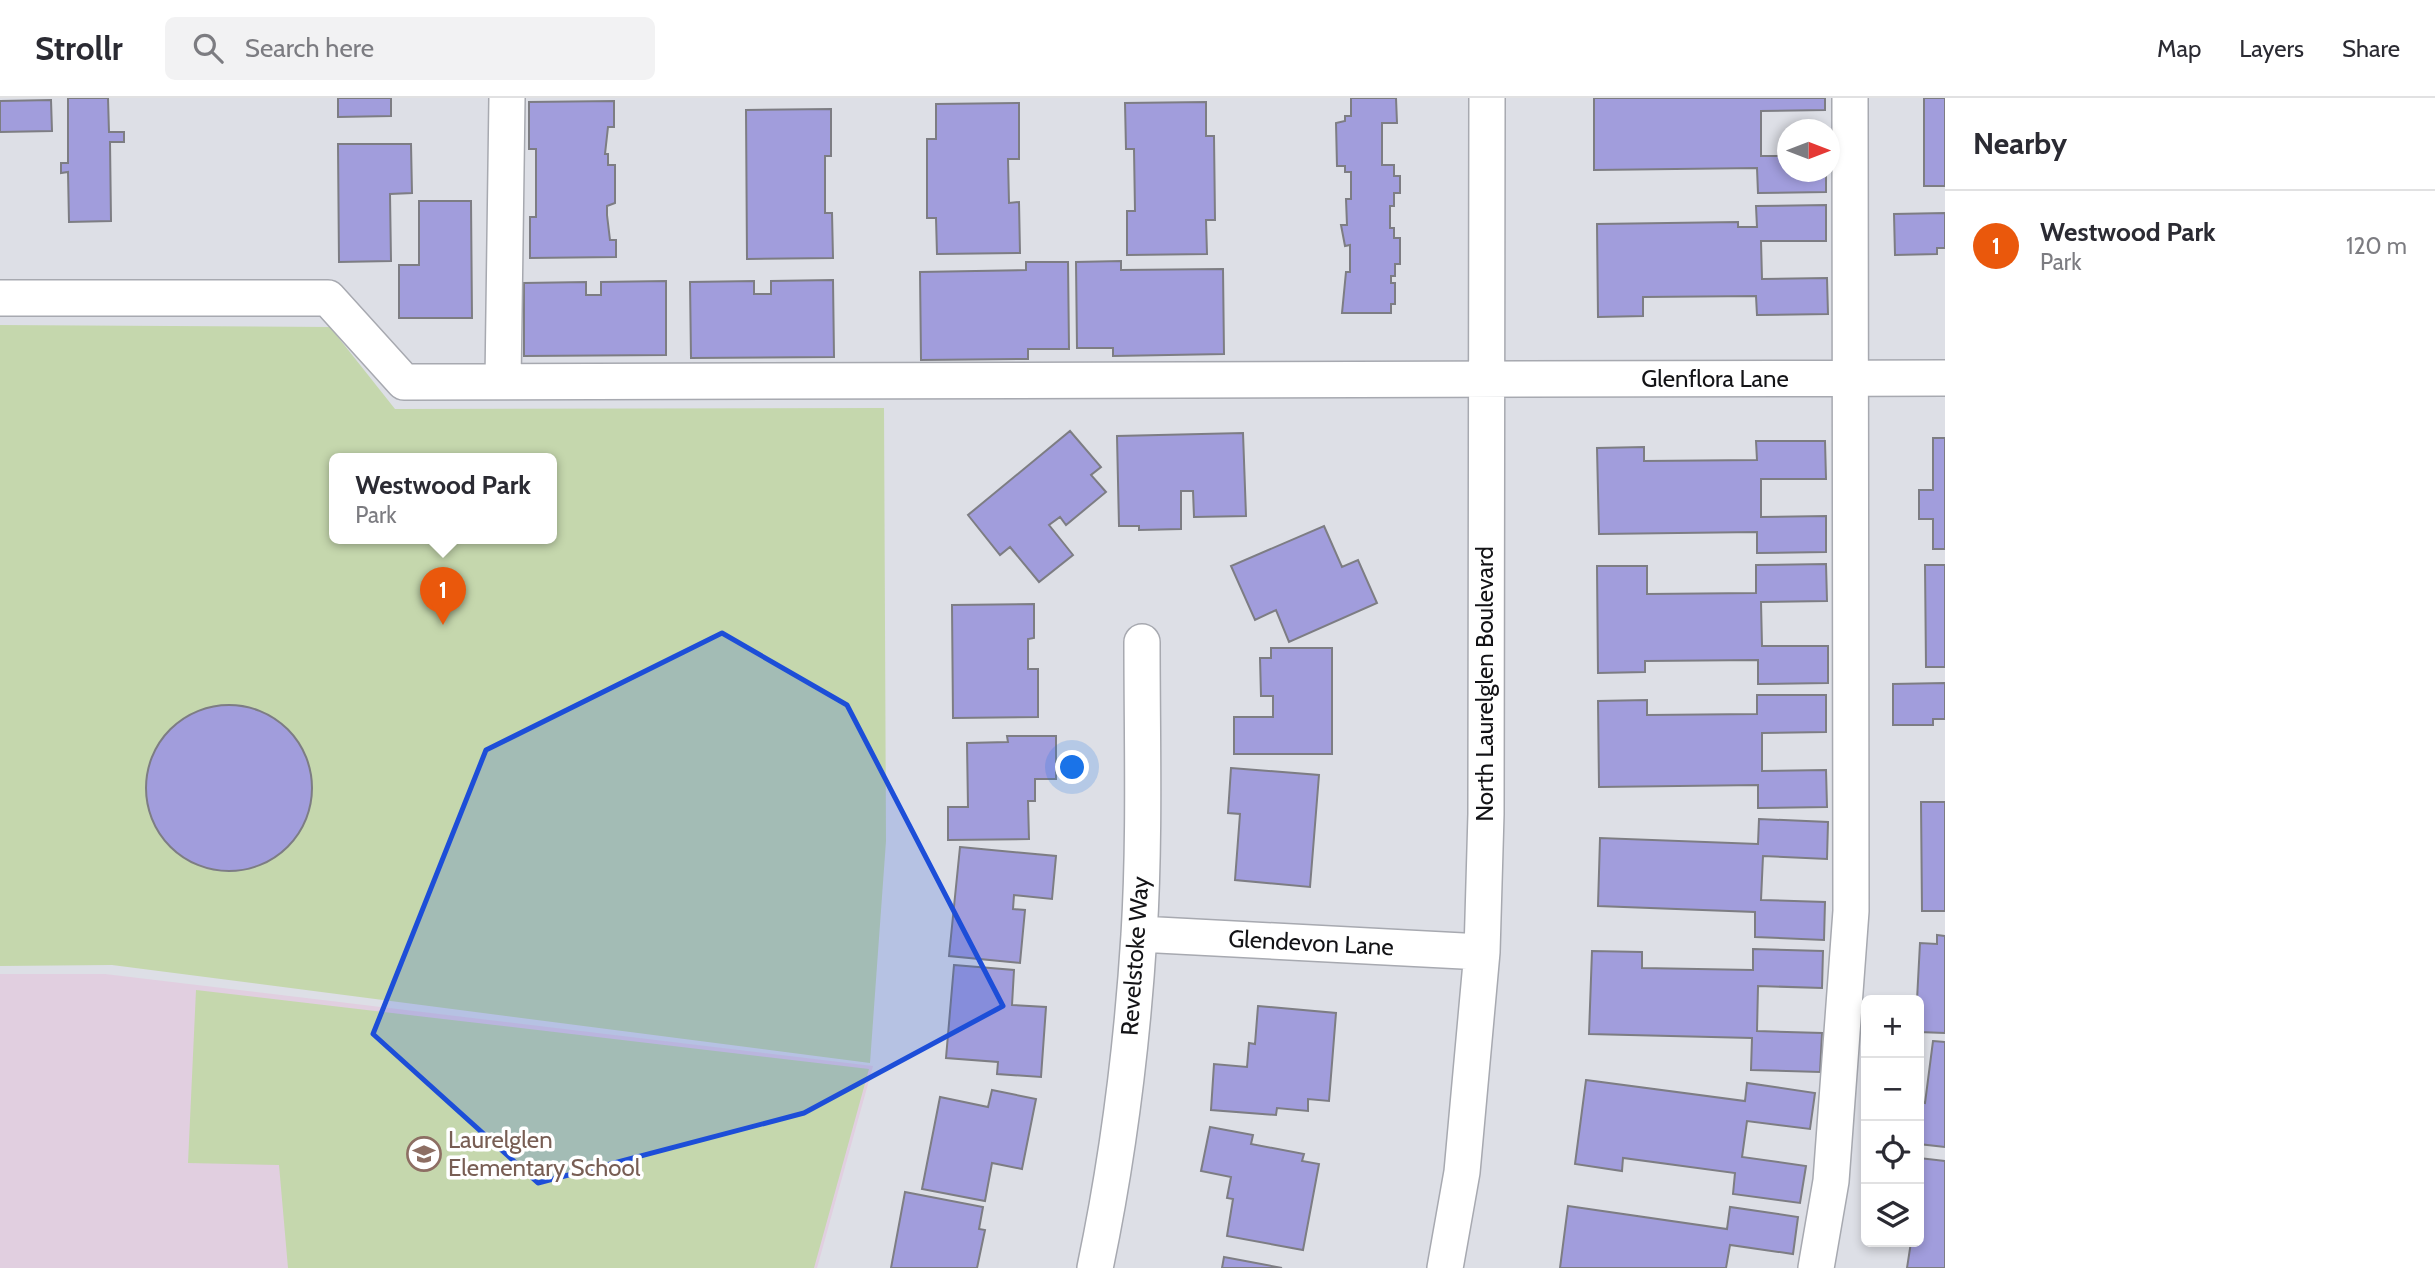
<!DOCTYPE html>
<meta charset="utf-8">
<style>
body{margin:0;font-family:Cabin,sans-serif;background:#f2f2f3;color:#2b2b33}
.controls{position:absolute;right:21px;bottom:21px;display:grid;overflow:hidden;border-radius:10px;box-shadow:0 4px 10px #0003}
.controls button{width:63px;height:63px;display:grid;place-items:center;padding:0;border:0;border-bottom:2px solid #e1e1e2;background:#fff;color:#2b2b33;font:35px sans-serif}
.compass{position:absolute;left:1777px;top:21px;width:63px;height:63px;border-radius:50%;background:#fff;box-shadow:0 4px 10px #0003;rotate:90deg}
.you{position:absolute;left:1073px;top:670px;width:24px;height:24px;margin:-18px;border:5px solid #fff;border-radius:50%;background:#1a73e8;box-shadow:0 0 0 10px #1a73e833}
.badge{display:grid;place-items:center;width:46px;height:46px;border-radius:50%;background:#ea580c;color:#fff;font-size:23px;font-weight:700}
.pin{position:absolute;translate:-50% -58px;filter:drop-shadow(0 2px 4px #0008)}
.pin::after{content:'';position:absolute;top:37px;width:24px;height:21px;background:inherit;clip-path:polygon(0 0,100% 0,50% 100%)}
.popup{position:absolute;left:329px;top:355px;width:228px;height:91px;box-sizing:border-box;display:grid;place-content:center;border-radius:10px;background:#fff;filter:drop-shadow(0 2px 5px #0005);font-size:23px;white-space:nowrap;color:#7c7c81}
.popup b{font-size:26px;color:#2b2b33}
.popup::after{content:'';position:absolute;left:50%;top:100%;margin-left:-14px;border:14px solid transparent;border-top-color:#fff}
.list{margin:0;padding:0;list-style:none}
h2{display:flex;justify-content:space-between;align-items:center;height:91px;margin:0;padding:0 28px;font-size:30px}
h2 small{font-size:23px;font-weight:400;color:#7c7c81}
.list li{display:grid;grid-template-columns:46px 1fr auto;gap:21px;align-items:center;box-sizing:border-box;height:112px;padding:0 28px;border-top:2px solid #e1e1e2}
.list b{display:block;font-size:26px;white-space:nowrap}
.list p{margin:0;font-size:23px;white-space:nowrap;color:#7c7c81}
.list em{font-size:23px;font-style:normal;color:#7c7c81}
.icon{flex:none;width:38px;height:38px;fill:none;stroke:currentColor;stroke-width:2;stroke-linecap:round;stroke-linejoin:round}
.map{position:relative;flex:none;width:1945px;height:1170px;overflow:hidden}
header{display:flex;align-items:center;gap:42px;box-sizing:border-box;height:98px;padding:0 35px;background:#fff;border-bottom:2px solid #e1e1e2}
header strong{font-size:33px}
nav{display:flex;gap:38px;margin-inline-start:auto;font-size:24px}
.search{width:490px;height:63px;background:#f2f2f3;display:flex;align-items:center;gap:18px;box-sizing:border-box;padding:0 24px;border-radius:10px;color:#7c7c81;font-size:26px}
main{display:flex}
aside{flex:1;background:#fff}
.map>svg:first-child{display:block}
.education{fill:#e1cfe0}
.green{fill:#c5d7ad;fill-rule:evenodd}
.building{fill:#a19ddc;stroke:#7d7d83;stroke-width:2}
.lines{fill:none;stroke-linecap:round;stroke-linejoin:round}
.minor-casing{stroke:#a7a9b0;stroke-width:38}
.minor{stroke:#fff;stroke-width:35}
.marked{fill:#1d4ed8;fill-opacity:0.2;stroke:#1d4ed8;stroke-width:5;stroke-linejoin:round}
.labels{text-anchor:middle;stroke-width:7;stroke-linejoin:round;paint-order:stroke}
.street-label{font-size:24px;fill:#131316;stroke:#fff}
.education-label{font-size:24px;fill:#785e54;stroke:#fff;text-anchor:start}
</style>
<header>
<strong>Strollr</strong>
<div class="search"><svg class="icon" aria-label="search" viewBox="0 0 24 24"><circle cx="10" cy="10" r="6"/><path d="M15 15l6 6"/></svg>Search here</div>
<nav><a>Map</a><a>Layers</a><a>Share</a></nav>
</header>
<main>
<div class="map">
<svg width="1945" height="1170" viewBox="0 0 1945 1170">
<rect width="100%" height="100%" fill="#dddfe6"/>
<path class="education" d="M 0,876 L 105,876 L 873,968 L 817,1170 L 0,1170 Z"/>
<path class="green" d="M 0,227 L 330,229 L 395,311 L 884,310 L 886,743 L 870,965 L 112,867 L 0,868 ZM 334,361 L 552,361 L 552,441 L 334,441 Z
M 196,892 L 869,971 L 814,1170 L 288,1170 L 279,1067 L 188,1065 Z"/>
<path class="building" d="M 68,0 L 108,0 L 109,34 L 124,34 L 124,44 L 110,44 L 111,123 L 69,124 L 68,74 L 61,75 L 61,65 L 68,65 Z
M 338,0 L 391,0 L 391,18 L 338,19 Z
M 1351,0 L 1396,0 L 1397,25 L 1382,25 L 1382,67 L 1394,67 L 1394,78 L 1400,78 L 1400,95 L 1394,95 L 1394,108 L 1390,108 L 1390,130 L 1394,130 L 1394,140 L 1400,140 L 1400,166 L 1395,166 L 1395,178 L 1391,178 L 1391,185 L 1395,185 L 1395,206 L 1391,206 L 1391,215 L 1342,215 L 1346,174 L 1350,174 L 1350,147 L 1345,148 L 1341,127 L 1347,127 L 1346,101 L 1351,101 L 1351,74 L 1345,74 L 1345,68 L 1337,68 L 1336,25 L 1345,23 L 1345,18 L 1351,18 Z
M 1594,0 L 1825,0 L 1825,12 L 1761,13 L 1761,58 L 1787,58 L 1787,74 L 1826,74 L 1826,94 L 1758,95 L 1757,70 L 1594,72 Z
M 1924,0 L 1945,0 L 1945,88 L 1924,88 Z
M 51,2 L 52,33 L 0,34 L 0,3 Z
M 614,3 L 614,29 L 608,29 L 605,56 L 608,56 L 608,67 L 615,67 L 615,105 L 607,108 L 607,117 L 610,142 L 616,142 L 616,159 L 530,160 L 530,119 L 536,119 L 536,51 L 529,51 L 529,4 Z
M 1206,4 L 1206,38 L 1214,38 L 1215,122 L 1206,122 L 1207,156 L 1127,157 L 1127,113 L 1135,113 L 1134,51 L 1126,51 L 1125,5 Z
M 1019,5 L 1019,61 L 1008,61 L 1009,105 L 1019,104 L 1020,155 L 937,156 L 936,120 L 927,120 L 927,41 L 936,41 L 936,6 Z
M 831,11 L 831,58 L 825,58 L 825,115 L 832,115 L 833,160 L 747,161 L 746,12 Z
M 338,46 L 411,46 L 412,95 L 390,96 L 391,163 L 339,164 Z
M 419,103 L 471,103 L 472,220 L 399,220 L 399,167 L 419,167 Z
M 1826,107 L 1826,143 L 1761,143 L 1762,181 L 1827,180 L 1828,216 L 1757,217 L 1756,198 L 1643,199 L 1643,218 L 1598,219 L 1597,126 L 1738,124 L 1738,129 L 1757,129 L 1756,108 Z
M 1945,115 L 1945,150 L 1937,150 L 1937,156 L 1895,157 L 1894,116 Z
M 1121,163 L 1121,172 L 1223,171 L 1224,256 L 1113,258 L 1113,250 L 1077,250 L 1076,164 Z
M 1026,164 L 1068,164 L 1069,251 L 1028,251 L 1028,261 L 921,262 L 920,174 L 1026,172 Z
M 833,182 L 834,259 L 691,260 L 690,184 L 754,183 L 754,196 L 771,196 L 771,183 Z
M 666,183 L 666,257 L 524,258 L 524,185 L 586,184 L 586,197 L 601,197 L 601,184 Z
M 1070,333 L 1101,369 L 1091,377 L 1106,394 L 1066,427 L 1060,419 L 1049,427 L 1073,457 L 1039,484 L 1010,449 L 1000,457 L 968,417 Z
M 1243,335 L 1246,418 L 1194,419 L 1193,393 L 1181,393 L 1181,431 L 1139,432 L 1139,428 L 1119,428 L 1117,338 Z
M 1933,340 L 1945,340 L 1945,451 L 1933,451 L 1933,421 L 1919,421 L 1919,392 L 1933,392 Z
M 1756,343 L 1825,343 L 1826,381 L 1761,381 L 1761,419 L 1826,418 L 1826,454 L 1757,455 L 1757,434 L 1599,436 L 1597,350 L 1644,349 L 1644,363 L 1757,362 Z
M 1324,428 L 1342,469 L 1358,462 L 1377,505 L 1289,544 L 1276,512 L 1255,522 L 1231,468 Z
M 1826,466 L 1827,503 L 1761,504 L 1762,548 L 1828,548 L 1828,585 L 1758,586 L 1758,562 L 1645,563 L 1645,574 L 1598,575 L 1597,468 L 1647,468 L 1647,496 L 1756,495 L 1756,467 Z
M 1925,467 L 1945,467 L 1945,569 L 1926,569 Z
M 1034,506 L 1034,540 L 1028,541 L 1028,571 L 1038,571 L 1038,619 L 953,620 L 952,507 Z
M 1271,550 L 1332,550 L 1332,656 L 1234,656 L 1234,619 L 1273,619 L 1273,598 L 1261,598 L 1260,560 L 1271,560 Z
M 1945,585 L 1945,621 L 1933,621 L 1933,627 L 1893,627 L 1893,586 Z
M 1757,597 L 1826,597 L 1826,634 L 1762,635 L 1762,673 L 1826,672 L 1827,709 L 1758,710 L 1758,687 L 1599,689 L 1598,603 L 1647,602 L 1647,617 L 1757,616 Z
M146 690a83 83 0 1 1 166 0a83 83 0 1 1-166 0Z
M 1007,638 L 1056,638 L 1056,681 L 1035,681 L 1035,703 L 1028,703 L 1029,741 L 948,742 L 948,709 L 968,709 L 967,645 L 1008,644 Z
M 1231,670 L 1319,677 L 1310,789 L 1235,782 L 1240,716 L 1228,715 Z
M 1921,704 L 1945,704 L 1945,813 L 1922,813 Z
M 1759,721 L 1828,724 L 1827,761 L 1763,758 L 1761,802 L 1825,804 L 1824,842 L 1755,839 L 1755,814 L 1598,808 L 1600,740 L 1758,746 Z
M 960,749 L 1056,758 L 1052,801 L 1014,797 L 1013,811 L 1025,812 L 1020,865 L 949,858 Z
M 1937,837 L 1945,838 L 1945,935 L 1919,934 L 1917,902 L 1920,845 L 1937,846 Z
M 1753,851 L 1823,853 L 1822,890 L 1758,888 L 1757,933 L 1822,935 L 1820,974 L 1751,972 L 1752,940 L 1589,936 L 1592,853 L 1642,854 L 1642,870 L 1753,872 Z
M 954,867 L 1014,872 L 1012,907 L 1046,909 L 1041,979 L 997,976 L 998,964 L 946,960 Z
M 1258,908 L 1336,915 L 1329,1003 L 1308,1001 L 1308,1013 L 1277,1010 L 1276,1017 L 1211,1012 L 1214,966 L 1247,969 L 1249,945 L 1255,946 Z
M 1933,943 L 1945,944 L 1945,1049 L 1919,1046 L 1919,1004 L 1925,1005 Z
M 1586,982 L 1745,1003 L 1747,985 L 1815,995 L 1810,1031 L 1747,1023 L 1742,1059 L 1806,1068 L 1800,1105 L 1733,1096 L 1735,1075 L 1623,1060 L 1622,1073 L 1575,1066 Z
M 992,992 L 1036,1001 L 1022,1071 L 992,1065 L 985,1103 L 922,1091 L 940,999 L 988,1009 Z
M 1210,1029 L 1253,1037 L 1251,1046 L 1304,1056 L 1302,1063 L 1319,1066 L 1303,1152 L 1227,1138 L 1233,1101 L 1227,1100 L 1231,1079 L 1201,1073 Z
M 1919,1060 L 1945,1063 L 1945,1170 L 1907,1170 L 1911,1144 L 1919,1144 Z
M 905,1094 L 983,1109 L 979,1131 L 985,1132 L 977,1170 L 891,1170 Z
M 1568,1108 L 1727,1131 L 1730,1109 L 1798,1119 L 1793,1156 L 1730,1147 L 1726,1170 L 1560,1170 Z
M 1224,1159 L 1282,1170 L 1222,1170 Z"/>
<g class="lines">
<g class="minor-casing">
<path id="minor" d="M 0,200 L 328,200 L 404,284 L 1945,280
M 503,284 L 507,0
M 1139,836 L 1482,854
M 1095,1170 C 1118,1060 1132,949 1139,837 C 1145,740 1142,642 1142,544
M 1445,1170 L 1462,1074 L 1482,854 L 1486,716 L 1487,0
M 1816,1170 L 1831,1083 L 1851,813 L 1850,0"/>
</g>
<use href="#minor" class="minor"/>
</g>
<path class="marked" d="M 722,535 L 847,607 L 1003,908 L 804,1015 L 538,1085 L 373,936 L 486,652 Z"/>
<defs>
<g id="school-ring" transform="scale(1.75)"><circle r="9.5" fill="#fff" stroke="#8d6e63" stroke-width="1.5"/><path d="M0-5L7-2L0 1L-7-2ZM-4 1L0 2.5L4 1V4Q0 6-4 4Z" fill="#8d6e63"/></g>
</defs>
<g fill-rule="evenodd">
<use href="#school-ring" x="424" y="1056"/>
</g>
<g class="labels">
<g class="street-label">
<text x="1715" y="289">Glenflora Lane</text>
<text transform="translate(1485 586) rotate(-90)" y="8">North Laurelglen Boulevard</text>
<text transform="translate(1311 845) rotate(3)" y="8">Glendevon Lane</text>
<text transform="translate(1135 858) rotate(-86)" y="8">Revelstoke Way</text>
</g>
<g class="education-label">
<text x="448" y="1050">Laurelglen<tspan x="448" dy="28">Elementary School</tspan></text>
</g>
</g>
</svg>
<div class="controls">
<button>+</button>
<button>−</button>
<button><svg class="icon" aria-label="locate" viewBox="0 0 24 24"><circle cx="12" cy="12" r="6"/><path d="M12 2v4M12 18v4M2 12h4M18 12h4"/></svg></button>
<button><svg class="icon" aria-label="layers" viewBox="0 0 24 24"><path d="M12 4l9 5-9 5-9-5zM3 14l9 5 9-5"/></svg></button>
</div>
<svg class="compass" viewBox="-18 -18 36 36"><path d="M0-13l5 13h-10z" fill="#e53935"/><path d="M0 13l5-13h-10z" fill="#7c7c81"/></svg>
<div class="you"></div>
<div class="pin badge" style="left:443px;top:527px">1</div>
<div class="popup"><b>Westwood Park</b>Park</div>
</div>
<aside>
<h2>Nearby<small></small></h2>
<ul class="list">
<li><span class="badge">1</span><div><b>Westwood Park</b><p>Park</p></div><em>120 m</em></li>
</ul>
</aside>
</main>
